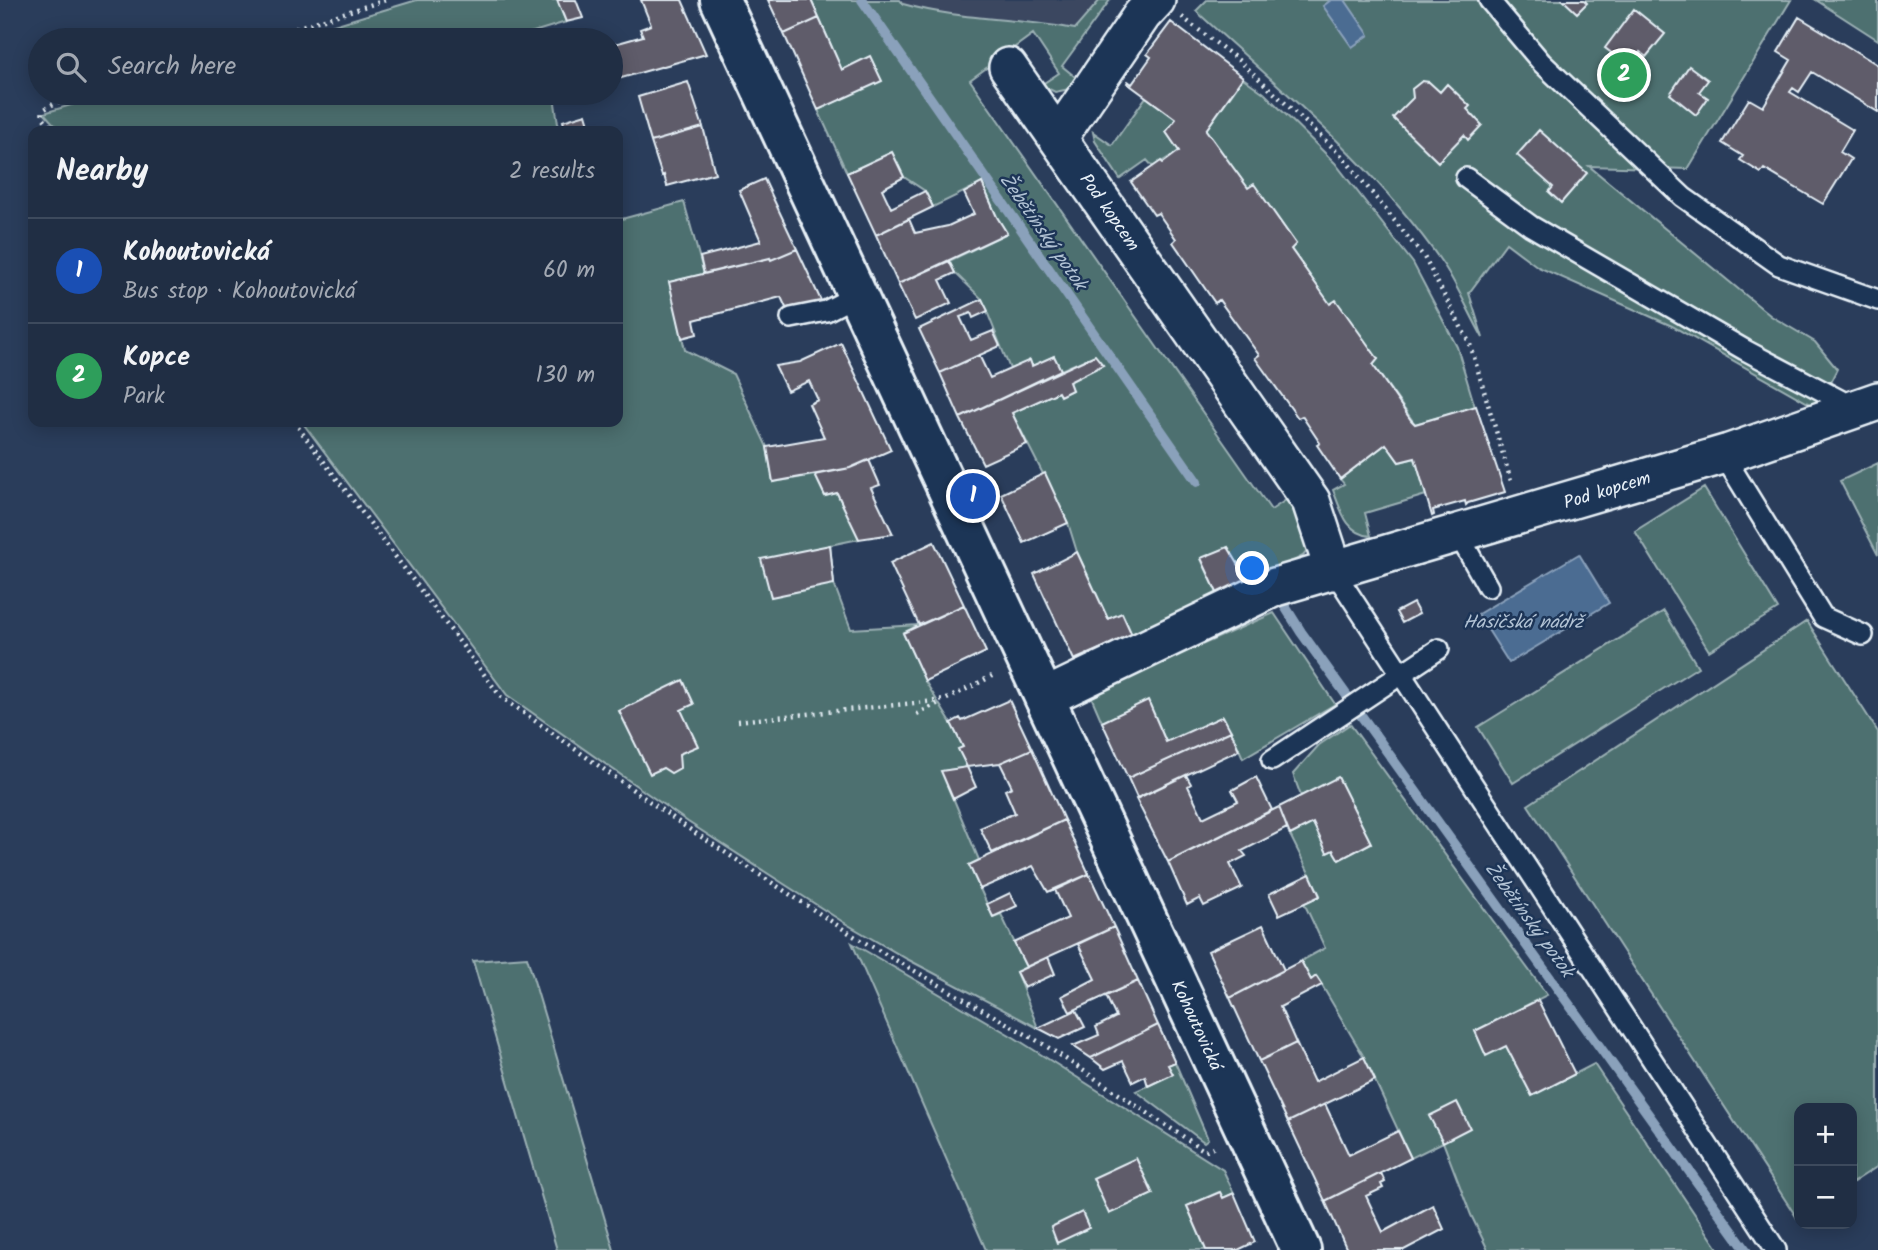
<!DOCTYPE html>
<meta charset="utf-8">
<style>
body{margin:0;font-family:Kalam,sans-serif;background:#2d3a4f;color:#f1f3f6}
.controls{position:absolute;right:21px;bottom:21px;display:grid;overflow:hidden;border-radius:14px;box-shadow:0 4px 18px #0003}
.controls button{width:63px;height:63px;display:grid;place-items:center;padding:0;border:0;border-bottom:2px solid #3d4a5d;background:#202e44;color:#f1f3f6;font:35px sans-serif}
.you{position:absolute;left:1253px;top:569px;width:24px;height:24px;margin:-18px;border:5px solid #fff;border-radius:50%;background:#1a73e8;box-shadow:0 0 0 10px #1a73e833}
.badge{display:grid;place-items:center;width:46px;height:46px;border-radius:50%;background:#ffd166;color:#fff;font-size:23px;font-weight:700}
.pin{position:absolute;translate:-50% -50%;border:4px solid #fff;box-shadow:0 2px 7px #0006}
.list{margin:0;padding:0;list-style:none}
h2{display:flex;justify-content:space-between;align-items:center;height:91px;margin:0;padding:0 28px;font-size:30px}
h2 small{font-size:23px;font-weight:400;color:#a2a8b2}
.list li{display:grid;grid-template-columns:46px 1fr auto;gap:21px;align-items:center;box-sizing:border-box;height:105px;padding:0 28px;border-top:2px solid #3d4a5d}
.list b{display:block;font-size:26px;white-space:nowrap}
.list p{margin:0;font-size:23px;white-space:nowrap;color:#a2a8b2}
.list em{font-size:23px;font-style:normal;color:#a2a8b2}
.icon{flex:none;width:38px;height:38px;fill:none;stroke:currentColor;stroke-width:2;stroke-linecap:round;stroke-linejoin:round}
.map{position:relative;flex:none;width:1878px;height:1250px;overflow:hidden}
.search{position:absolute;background:#202e44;box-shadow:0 4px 18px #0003;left:28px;top:28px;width:595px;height:77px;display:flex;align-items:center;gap:18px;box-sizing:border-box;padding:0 24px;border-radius:38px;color:#a2a8b2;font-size:26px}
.panel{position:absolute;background:#202e44;box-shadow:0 4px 18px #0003;left:28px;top:126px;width:595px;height:301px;border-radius:14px}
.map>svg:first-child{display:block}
.built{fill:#3a4660}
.green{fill:#4e7070;stroke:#9bb0b4;stroke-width:2}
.water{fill:#4c6c92;stroke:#8aa1bb;stroke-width:2}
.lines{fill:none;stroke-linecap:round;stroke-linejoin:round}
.stream{stroke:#8aa1bb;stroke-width:10}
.building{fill:#5f5c6b;stroke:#e8f1f8;stroke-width:2}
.lane-casing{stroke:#e8f1f8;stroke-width:24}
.street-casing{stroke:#e8f1f8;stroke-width:42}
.secondary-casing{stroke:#e8f1f8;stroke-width:44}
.path{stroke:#e8f1f8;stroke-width:4.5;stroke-dasharray:2 5;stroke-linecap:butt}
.lane{stroke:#1d3557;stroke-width:19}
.street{stroke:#1d3557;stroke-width:37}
.secondary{stroke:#1d3557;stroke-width:38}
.labels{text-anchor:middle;stroke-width:5;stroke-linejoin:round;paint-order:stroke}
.street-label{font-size:18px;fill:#e8f1f8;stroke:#1d3557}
.water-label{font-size:19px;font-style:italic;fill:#b1c2d4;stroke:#1d3557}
</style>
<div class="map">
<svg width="1878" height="1250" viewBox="0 0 1878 1250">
<rect width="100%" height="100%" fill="#2a3d5b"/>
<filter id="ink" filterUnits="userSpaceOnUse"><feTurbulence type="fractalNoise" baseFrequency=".0143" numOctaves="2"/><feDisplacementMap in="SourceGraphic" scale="14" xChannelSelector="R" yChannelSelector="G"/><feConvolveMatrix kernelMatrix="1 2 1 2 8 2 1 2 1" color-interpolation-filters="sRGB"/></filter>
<g filter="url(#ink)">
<path class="built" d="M 900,0 L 1100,0 L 1075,29 L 1039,22 L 934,13 L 903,4 Z"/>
<path class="green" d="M 417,0 L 557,0 L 566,22 L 520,36 L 522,40 L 284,40 Z
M 811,0 L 900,0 L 903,4 C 959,20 1018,18 1075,29 L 1100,0 L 1110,0 L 1062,66 L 1079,80 L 1074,88 L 1055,92 L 1041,85 L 1059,73 L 1033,34 L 970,80 L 1271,510 L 1292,496 L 1308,550 L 1303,556 L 1250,584 L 1228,547 L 1201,559 L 1219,597 L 1132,635 L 1122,613 L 1108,619 L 1077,552 L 1068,523 L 1012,413 L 1058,392 L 1060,396 L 1072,390 L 1069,382 L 1103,365 L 1093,356 L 1061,370 L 1054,356 L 1032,366 L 1030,361 L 1010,369 L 982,299 L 955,273 L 949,261 L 1007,233 L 997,217 L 982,183 L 933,207 L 925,191 L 904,177 L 892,152 L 847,173 L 818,110 L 881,80 L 870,56 L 842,70 Z
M 1207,0 L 1791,0 L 1688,169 L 1589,166 L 1771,316 L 1815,342 L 1837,369 L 1817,408 L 1672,326 L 1538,267 L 1506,243 L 1469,293 L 1483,338 C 1470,315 1459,289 1445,267 C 1378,168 1283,91 1196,11 Z
M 1816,0 L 1878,0 L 1878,40 Z
M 1243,78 L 1264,93 L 1335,163 L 1413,263 L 1457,347 L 1475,407 L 1415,424 L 1373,365 L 1378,359 L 1330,304 L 1291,249 L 1296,244 L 1254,185 L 1248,188 L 1206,130 Z
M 111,93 L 539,93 L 541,100 L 554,96 L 559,131 L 60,131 L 44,113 Z
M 1146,97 L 1176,119 L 1166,132 L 1179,151 L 1153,167 L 1147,160 L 1120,179 L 1095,141 L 1093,132 L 1112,145 Z
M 684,202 L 704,274 L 670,282 L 685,350 L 733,374 L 767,447 L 773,482 L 815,475 L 825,496 L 837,493 L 859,539 L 830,545 L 834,584 L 851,629 L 919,625 L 903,633 L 925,681 L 951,723 L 963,747 L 959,750 L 967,767 L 942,771 L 979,860 L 969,865 L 993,917 L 1001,914 L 1026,967 L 1016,972 L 1038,1028 L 907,959 L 843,922 L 688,822 L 507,695 L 302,422 L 618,422 L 618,220 Z
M 1386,444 L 1399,462 L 1415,458 L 1426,495 L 1365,513 L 1371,536 C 1346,534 1341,510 1333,490 L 1344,484 L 1340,479 Z
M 1878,463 L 1878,555 L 1840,481 Z
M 1704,488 L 1778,609 L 1709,651 L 1635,531 Z
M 1664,611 L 1698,667 L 1513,783 L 1478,727 Z
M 1274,613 L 1335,704 L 1243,758 L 1231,731 L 1166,742 L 1148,701 L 1102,722 L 1090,694 Z
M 1807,621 L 1878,732 L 1878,1166 L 1852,1183 L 1852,1108 L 1799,1108 L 1799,1217 L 1797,1218 L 1528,805 Z
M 1350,724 L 1547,995 L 1475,1031 L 1486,1055 L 1506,1046 L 1532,1096 L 1594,1064 L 1719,1250 L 1488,1250 L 1471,1215 L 1443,1142 L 1411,1158 L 1364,1057 L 1317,977 L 1311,980 L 1301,961 L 1325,948 L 1304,903 L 1320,895 L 1290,835 L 1313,823 L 1327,853 L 1333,850 L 1339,860 L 1371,843 L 1338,778 L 1301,796 L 1293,774 L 1319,745 Z
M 852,943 L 1015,1038 L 1223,1170 L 1234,1193 L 1223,1198 L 1219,1192 L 1187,1206 L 1206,1250 L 986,1250 Z
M 527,957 L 614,1250 L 557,1250 L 473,961 Z
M 1175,1062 L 1208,1139 L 1204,1142 L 1136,1091 L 1172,1075 L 1168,1065 Z"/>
<path class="water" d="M 1331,0 L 1345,0 L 1369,35 L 1352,47 L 1323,6 Z
M 1579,554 L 1609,603 L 1509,663 L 1478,614 Z"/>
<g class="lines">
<path class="stream" d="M 862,0 L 1197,482
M 1286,608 L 1301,632 L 1746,1250"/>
</g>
<path class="building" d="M 557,0 L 576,0 L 583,18 L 566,22 Z
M 641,0 L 682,0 L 706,54 L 611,81 L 611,45 L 643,36 L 640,29 L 651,25 Z
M 768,0 L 811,0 L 819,18 L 784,34 Z
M 1563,0 L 1584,0 L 1587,3 L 1577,13 Z
M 1634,9 L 1665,34 L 1646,57 L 1640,52 L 1629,66 L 1605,48 Z
M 1799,17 L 1878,65 L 1878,112 L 1812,72 L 1799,92 L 1793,88 L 1790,92 L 1853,130 L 1840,152 L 1851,159 L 1823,204 L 1764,169 L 1761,173 L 1740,160 L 1743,156 L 1722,143 L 1749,99 L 1763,107 L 1791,60 L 1778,52 Z
M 819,18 L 842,70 L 870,56 L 882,81 L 818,110 L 784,34 Z
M 1171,22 L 1243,77 L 1206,130 L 1248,188 L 1254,184 L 1296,244 L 1291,249 L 1330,304 L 1336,300 L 1378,359 L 1373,365 L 1411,420 L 1415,424 L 1476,406 L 1505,492 L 1468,503 L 1466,505 L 1465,501 L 1433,510 L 1434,515 L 1432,516 L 1415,458 L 1399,462 L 1386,444 L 1340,479 L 1317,445 L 1320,443 L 1302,416 L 1298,418 L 1255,358 L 1259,355 L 1219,300 L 1215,303 L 1173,242 L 1176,239 L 1158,213 L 1154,215 L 1131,182 L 1161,161 L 1163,163 L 1179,151 L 1166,132 L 1176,119 L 1127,83 L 1128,81 L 1132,84 L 1151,57 L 1147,54 Z
M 1689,66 L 1708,80 L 1699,92 L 1708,98 L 1696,115 L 1670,94 Z
M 1422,81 L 1429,82 L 1440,92 L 1447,84 L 1470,106 L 1467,109 L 1482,125 L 1468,140 L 1464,135 L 1438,162 L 1393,118 L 1413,98 L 1412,89 Z
M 688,82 L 703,127 L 651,142 L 638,97 Z
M 586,114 L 591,131 L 566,131 L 563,121 Z
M 703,127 L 715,173 L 667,186 L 664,175 L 662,176 L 651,142 Z
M 1539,130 L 1587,173 L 1561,203 L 1549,192 L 1553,187 L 1517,155 Z
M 892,152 L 904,177 L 882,189 L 891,208 L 925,191 L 933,207 L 876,235 L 847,173 Z
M 764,179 L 797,249 L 771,260 L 770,258 L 704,274 L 700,257 L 761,241 L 739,190 Z
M 982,183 L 997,217 L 1007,233 L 898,284 L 876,235 L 909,219 L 915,233 L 948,226 L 974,214 L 964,193 Z
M 797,249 L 823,305 L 788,312 L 781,297 L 694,320 L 697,334 L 682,338 L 669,282 L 770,258 L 771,260 Z
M 949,261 L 955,273 L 940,280 L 951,303 L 915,320 L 898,284 Z
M 982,299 L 988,311 L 973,318 L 971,313 L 960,317 L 971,340 L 993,331 L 1000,346 L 940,373 L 919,329 Z
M 841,343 L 891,450 L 850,468 L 773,482 L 767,447 L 824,437 L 809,404 L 818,400 L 809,381 L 787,391 L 775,366 L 800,362 Z
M 979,355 L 990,378 L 1030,360 L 1032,366 L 1054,356 L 1061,370 L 960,418 L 940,373 Z
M 1095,355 L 1103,365 L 1069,382 L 1072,390 L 1060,396 L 1058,392 L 1012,413 L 1027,444 L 983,464 L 960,418 Z
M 869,460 L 880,485 L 871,488 L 893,534 L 859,539 L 837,493 L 825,496 L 815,475 L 850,468 Z
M 1045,473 L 1068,523 L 1024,543 L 1001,494 Z
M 934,542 L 964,605 L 919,625 L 890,563 Z
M 830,545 L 834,584 L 771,597 L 761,559 Z
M 1228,547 L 1250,584 L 1219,597 L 1201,558 Z
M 1077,552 L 1108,619 L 1122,613 L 1132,635 L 1074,660 L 1034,574 Z
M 1413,603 L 1419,614 L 1402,623 L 1396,612 Z
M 964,605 L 986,652 L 925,681 L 903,633 Z
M 683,680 L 694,704 L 681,710 L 698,746 L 679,754 L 680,768 L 671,773 L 663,768 L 650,774 L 619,711 Z
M 1009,700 L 1032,749 L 1000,763 L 967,767 L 958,749 L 963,747 L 951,723 L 960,718 L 962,721 Z
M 1148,700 L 1166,742 L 1223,716 L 1231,731 L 1128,778 L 1102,722 Z
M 1231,731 L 1239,750 L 1137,798 L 1128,778 Z
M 1032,749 L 1064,820 L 992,853 L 980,828 L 1015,813 L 1005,790 L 1012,787 L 1000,763 Z
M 967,767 L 976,787 L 953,799 L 941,771 Z
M 1186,775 L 1191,784 L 1188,786 L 1203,818 L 1238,801 L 1232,790 L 1256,777 L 1272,810 L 1168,862 L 1136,799 Z
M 1338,777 L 1371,843 L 1339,860 L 1333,850 L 1327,853 L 1313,823 L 1290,835 L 1279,807 Z
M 1279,807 L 1287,828 L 1242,851 L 1246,856 L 1230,864 L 1242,888 L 1204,906 L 1200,898 L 1187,905 L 1168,862 Z
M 1064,820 L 1089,874 L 1048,892 L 1033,866 L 980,889 L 969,865 Z
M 1089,874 L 1114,927 L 1026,967 L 1014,943 L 1068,918 L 1055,890 Z
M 1310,874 L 1320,896 L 1279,915 L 1269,894 Z
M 1010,893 L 1017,906 L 993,917 L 987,904 Z
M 1263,925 L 1284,970 L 1230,998 L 1208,951 Z
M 1114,927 L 1138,981 L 1070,1012 L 1062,996 L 1095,979 L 1078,944 Z
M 1048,957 L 1055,974 L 1024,988 L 1016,972 Z
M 1301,961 L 1311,980 L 1316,976 L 1322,985 L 1280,1007 L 1296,1043 L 1259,1061 L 1230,998 Z
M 1138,981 L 1158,1025 L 1091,1058 L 1073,1046 L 1099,1035 L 1096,1027 L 1116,1017 L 1106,996 Z
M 1538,1000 L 1575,1074 L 1532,1096 L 1506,1046 L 1486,1056 L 1475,1031 Z
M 1076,1010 L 1085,1027 L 1059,1039 L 1038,1028 Z
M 1158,1025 L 1175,1062 L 1168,1065 L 1173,1074 L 1148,1086 L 1145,1076 L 1133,1082 L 1123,1061 L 1105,1069 L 1091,1058 Z
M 1296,1043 L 1314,1082 L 1364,1057 L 1375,1080 L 1288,1122 L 1259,1061 Z
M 1457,1102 L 1470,1128 L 1443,1142 L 1429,1116 Z
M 1325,1104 L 1349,1155 L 1398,1131 L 1411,1158 L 1325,1201 L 1288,1122 Z
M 1136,1158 L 1153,1194 L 1109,1214 L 1093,1178 Z
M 1381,1173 L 1385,1182 L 1381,1184 L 1383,1188 L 1366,1196 L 1383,1232 L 1433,1205 L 1444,1229 L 1404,1250 L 1347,1250 L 1325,1201 Z
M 1220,1192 L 1223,1198 L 1234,1193 L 1255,1242 L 1238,1250 L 1206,1250 L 1187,1206 Z
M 1082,1212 L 1089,1228 L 1057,1243 L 1051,1227 Z"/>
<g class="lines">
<g class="lane-casing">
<path id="lane" d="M 1489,0 L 1542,63 L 1683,197 L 1779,265 L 1878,300
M 1466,178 L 1531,226 L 1745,350 L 1855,408
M 791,318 L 826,311 L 857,295
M 1729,453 L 1732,469 L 1823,617 L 1863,635
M 1458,534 L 1488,587
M 1334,571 L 1776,1250
M 1272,760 L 1439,649"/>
</g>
<g class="street-casing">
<path id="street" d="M 1008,67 L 1311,501 L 1334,571
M 1058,138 L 1142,15 L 1156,0
M 1044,698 L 1275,587 L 1729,453 L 1878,401"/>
</g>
<g class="secondary-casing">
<path id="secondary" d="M 720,0 L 1301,1250"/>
</g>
<path class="path" d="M 1182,17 L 1241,62 L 1343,157 L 1424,257 L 1470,344 L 1511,481
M 256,40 L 386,0
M 54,131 L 42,116 L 43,110 L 57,102 L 86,93
M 294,422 L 501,697 L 683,825 L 857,938 L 1043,1044 L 1205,1151 L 1214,1147
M 917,714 L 941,702
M 738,721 L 945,700 L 994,675"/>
<use href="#lane" class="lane"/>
<use href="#street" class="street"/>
<use href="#secondary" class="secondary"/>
</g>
</g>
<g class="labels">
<g class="street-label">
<text transform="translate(1110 212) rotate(55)" y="6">Pod kopcem</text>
<text transform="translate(1607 490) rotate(-17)" y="6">Pod kopcem</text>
<text transform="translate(1197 1025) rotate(65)" y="6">Kohoutovická</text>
</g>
<g class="water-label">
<text transform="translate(1044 231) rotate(55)" y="7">Žebětínský potok</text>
<text x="1523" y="628">Hasičská nádrž</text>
<text transform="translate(1530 919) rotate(54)" y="7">Žebětínský potok</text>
</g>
</g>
</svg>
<div class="controls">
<button>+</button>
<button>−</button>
</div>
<div class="you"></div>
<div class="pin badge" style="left:973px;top:496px;background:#1a4fb4">1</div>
<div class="pin badge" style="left:1624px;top:75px;background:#2e9e5b">2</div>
<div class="search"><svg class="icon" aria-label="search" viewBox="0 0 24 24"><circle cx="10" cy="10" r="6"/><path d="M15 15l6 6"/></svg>Search here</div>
<section class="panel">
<h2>Nearby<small>2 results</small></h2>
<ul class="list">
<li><span class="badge" style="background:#1a4fb4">1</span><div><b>Kohoutovická</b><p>Bus stop · Kohoutovická</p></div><em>60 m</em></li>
<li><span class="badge" style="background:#2e9e5b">2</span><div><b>Kopce</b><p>Park</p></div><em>130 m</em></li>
</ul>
</section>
</div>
